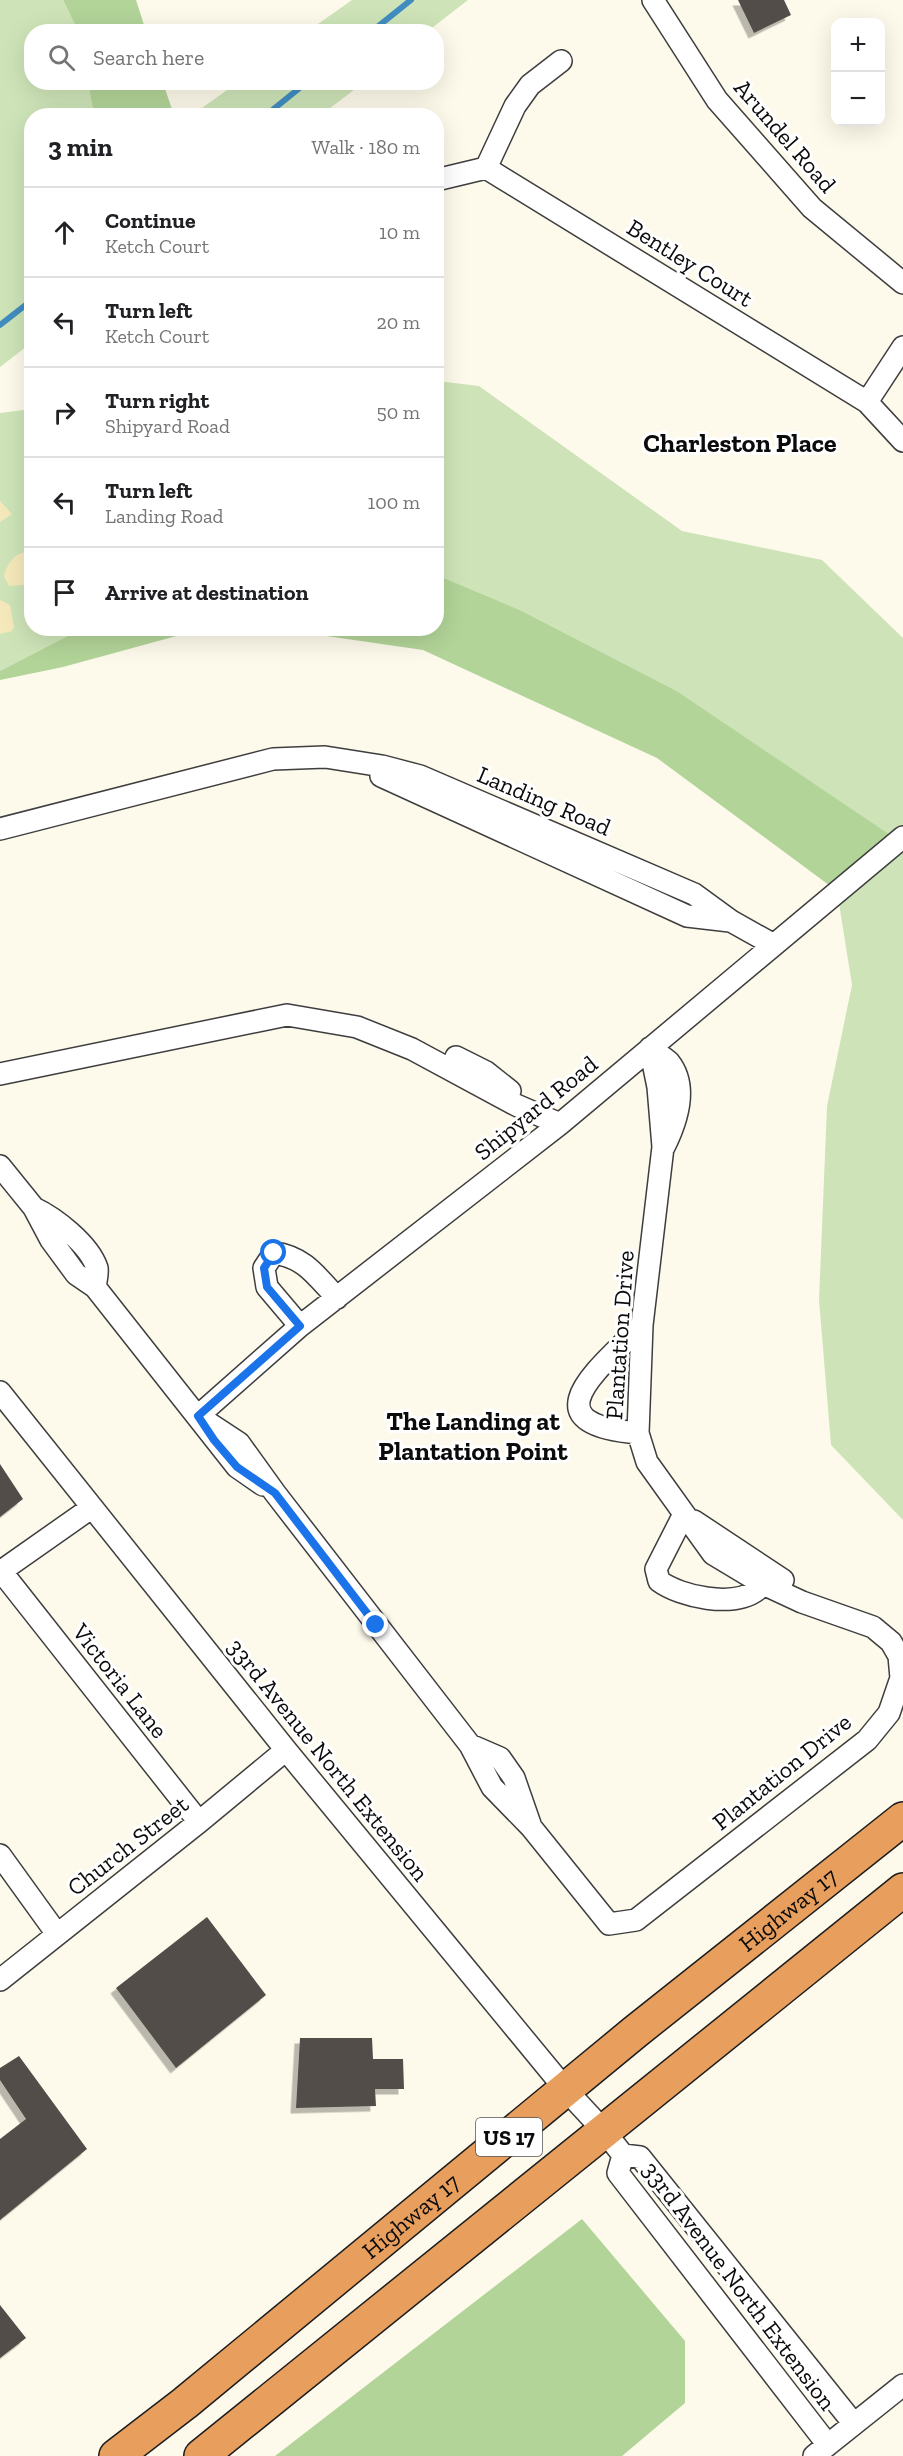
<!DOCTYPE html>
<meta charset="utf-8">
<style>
body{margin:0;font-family:"Zilla Slab",serif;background:#f6f6f6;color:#202124}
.controls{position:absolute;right:18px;top:18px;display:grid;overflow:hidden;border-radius:12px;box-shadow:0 6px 24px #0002}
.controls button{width:54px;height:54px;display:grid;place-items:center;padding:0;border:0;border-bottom:2px solid #e0e0e0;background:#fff;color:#202124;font:30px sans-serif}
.stop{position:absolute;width:18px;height:18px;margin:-14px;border:4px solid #1a73e8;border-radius:50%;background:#fff}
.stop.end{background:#1a73e8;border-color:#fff;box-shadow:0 2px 6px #0008}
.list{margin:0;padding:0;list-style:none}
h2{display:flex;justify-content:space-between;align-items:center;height:78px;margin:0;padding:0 24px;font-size:26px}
h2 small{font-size:20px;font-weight:400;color:#757577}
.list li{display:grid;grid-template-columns:39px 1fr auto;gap:18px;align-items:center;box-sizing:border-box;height:90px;padding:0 24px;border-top:2px solid #e0e0e0}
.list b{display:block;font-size:22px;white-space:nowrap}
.list p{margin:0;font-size:20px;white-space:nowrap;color:#757577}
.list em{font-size:20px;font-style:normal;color:#757577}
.icon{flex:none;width:33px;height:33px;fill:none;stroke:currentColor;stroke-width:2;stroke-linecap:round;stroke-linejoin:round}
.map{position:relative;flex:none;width:903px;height:2456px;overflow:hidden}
.search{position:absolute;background:#fff;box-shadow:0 6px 24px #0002;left:24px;top:24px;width:420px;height:66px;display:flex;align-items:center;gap:15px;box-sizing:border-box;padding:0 21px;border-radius:24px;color:#757577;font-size:22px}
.panel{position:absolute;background:#fff;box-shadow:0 6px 24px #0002;left:24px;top:108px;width:420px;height:528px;border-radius:24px}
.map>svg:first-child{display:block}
.green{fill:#cee4b8}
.forest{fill:#b2d498}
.sand{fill:#f5e9bb}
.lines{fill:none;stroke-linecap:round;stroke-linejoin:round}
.stream{stroke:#418dc1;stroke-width:6}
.building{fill:#534d48;filter:url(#shadow)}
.street-casing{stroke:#3e3e3e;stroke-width:24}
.highway-casing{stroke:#1c1c1c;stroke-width:36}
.street{stroke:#fff;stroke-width:21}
.highway{stroke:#e89f5e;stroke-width:33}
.route{stroke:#1a73e8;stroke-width:8}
.labels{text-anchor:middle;stroke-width:6;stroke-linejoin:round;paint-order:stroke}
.shield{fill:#fff;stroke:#545454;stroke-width:1.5}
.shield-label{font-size:22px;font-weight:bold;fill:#0b0b0b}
.street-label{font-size:24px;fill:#0b0b0b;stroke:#fff}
.neighbourhood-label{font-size:26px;font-weight:bold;fill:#0b0b0b;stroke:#fff}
</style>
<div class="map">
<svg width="903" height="2456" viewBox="0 0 903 2456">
<defs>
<filter id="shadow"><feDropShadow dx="-5.5" dy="5.5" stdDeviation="0" flood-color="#0004"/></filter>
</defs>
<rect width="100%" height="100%" fill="#fdfaeb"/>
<path class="green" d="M 0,0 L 63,0 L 78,31 L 32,32 L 32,82 L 88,83 L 94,115 L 32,116 L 31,343 L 0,367 Z
M 352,0 L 468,0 L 428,31 L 308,31 Z
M 237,83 L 237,82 L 363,83 L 321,115 L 192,115 Z
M 437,381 L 479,386 L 682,531 L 822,560 L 903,638 L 903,1520 L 831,1445 L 819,1300 L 827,1106 L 852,985 L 837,891 L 675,690 L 520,610 L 437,575 Z
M 31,409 L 32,628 L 81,629 L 0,671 L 0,413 Z"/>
<path class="forest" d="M 63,0 L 136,0 L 146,31 L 78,31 Z
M 88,83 L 163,83 L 174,115 L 94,115 Z
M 437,575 L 520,610 L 675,690 L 899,841 L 837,891 L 657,758 L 423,650 L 278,629 L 436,628 Z
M 81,629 L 81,628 L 202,629 L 63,667 L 0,680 L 0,671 Z
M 582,2219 L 685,2341 L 685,2403 L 622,2456 L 275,2456 Z"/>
<path class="sand" d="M 0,501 L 12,514 L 0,522 Z
M 31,551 L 31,580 L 23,585 L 9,586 L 4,576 C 9,560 15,553 31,551 Z
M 0,600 L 10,605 L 14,627 L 12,631 L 0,634 Z"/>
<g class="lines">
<path class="stream" d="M 371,32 L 411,0
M 265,116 L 307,82
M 0,325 L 32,300"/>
</g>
<path class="building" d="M 738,0 L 784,0 L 791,15 L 754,33 Z
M 0,1464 L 23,1499 L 0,1517 Z
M 207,1917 L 266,1995 L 176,2068 L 116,1988 Z
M 300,2038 L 372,2038 L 373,2059 L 403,2059 L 404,2089 L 375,2089 L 376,2106 L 296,2108 Z
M 19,2056 L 87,2149 L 0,2220 L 0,2139 L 26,2119 L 0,2080 L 0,2068 Z
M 0,2305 L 26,2338 L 0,2358 Z"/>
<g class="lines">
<g class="street-casing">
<path id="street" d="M 653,0 L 717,100 L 812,208 L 903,283
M 486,168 L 867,402 L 903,441
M 436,180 L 486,168 L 515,106 L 530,85 L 561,61
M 867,402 L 903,347
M 381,776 L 687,916 L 730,921
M 0,829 L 273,759 L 325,757 L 382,766 L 420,776 L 694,894 L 731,921 L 774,945
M 650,1048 C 656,1053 664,1057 669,1062 C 689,1087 676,1123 664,1147
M 456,1057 L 486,1072 L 510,1091
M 0,1074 L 287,1015 L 357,1027 L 412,1049 L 516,1105 L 560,1124
M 0,1166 L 34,1208 L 51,1240 L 76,1274 L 95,1287 L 237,1467 L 263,1485
M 34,1208 C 55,1218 89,1244 97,1268 C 98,1273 96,1281 95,1287
M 300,1326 L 267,1287 L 264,1268 L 274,1253 C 305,1257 317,1277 337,1298
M 0,1392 L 286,1750 L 566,2090 L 604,2131 L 623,2155 L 640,2157 L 854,2424
M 198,1416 L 239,1443 L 275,1493 L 470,1745 L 492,1787 L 531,1827 L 609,1924 L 636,1920 L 867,1740 L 889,1713 L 901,1678 L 899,1656 L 891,1642 L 873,1627 L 802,1602 L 763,1584 L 713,1554 L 647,1462 L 638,1433 L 642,1325 L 663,1147 L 658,1087 L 650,1048
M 198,1416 L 300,1326 L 560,1124 L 903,837
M 638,1433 C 525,1424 601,1367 642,1325
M 684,1514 L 656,1569 L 659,1581 C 681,1597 733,1608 757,1590 C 762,1586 766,1580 770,1576
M 694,1521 L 783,1580
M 1,1571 L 199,1822
M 0,1572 L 91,1508
M 470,1745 L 500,1758 L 514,1778 L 530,1824
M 0,1855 L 57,1934
M 0,1980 L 199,1822 L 286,1750
M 623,2155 L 618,2173 L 828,2445
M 814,2456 L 903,2385"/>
</g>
<g class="highway-casing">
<g id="highway">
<path id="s1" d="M 116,2456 L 185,2403 L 635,2032 L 903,1819"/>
<path d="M 201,2456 L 903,1890"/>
</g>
</g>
<use href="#street" class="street"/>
<use href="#highway" class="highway"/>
</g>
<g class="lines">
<path class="route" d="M 274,1253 L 264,1268 L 267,1287 L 300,1326 L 198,1416 L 214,1440 L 237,1467 L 275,1493 L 376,1625"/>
</g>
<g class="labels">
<rect class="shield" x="476" y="2118" width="66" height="38" rx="4.5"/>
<g class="shield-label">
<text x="509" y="2145">US 17</text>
</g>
<g class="street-label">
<text transform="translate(785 136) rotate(49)" y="8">Arundel Road</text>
<text transform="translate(690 263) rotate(32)" y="8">Bentley Court</text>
<text transform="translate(544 801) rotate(23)" y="8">Landing Road</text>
<text transform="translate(536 1108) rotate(-39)" y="8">Shipyard Road</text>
<text transform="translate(620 1335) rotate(-86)" y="8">Plantation Drive</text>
<text transform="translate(120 1681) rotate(52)" y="8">Victoria Lane</text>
<text transform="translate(328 1760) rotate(51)" y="8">33rd Avenue North Extension</text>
<text transform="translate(782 1772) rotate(-39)" y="8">Plantation Drive</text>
<text transform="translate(128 1846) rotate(-38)" y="8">Church Street</text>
<text dy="8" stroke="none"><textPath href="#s1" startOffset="866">Highway 17</textPath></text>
<text dy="8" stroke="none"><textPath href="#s1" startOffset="380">Highway 17</textPath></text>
<text transform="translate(739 2286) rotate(53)" y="8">33rd Avenue North Extension</text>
</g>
<g class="neighbourhood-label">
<text x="740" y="452">Charleston Place</text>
<text x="473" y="1430">The Landing at<tspan x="473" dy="30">Plantation Point</tspan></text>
</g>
</g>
</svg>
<div class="controls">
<button>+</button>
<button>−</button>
</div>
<div class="stop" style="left:274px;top:1253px"></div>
<div class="stop end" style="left:376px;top:1625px"></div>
<div class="search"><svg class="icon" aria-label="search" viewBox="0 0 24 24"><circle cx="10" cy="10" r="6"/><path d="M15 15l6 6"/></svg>Search here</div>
<section class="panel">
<h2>3 min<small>Walk · 180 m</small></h2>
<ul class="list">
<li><svg class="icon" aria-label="ahead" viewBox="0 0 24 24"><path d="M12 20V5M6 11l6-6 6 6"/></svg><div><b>Continue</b><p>Ketch Court</p></div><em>10 m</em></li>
<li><svg class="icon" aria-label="left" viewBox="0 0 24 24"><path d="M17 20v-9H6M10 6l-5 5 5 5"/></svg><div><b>Turn left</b><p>Ketch Court</p></div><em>20 m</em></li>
<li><svg class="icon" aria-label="right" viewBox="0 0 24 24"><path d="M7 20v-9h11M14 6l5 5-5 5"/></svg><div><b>Turn right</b><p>Shipyard Road</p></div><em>50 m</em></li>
<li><svg class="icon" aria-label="left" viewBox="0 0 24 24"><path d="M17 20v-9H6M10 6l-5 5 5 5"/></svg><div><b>Turn left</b><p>Landing Road</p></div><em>100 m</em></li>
<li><svg class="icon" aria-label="arrive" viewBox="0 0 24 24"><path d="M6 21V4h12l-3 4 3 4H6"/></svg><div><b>Arrive at destination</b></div></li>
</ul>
</section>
</div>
